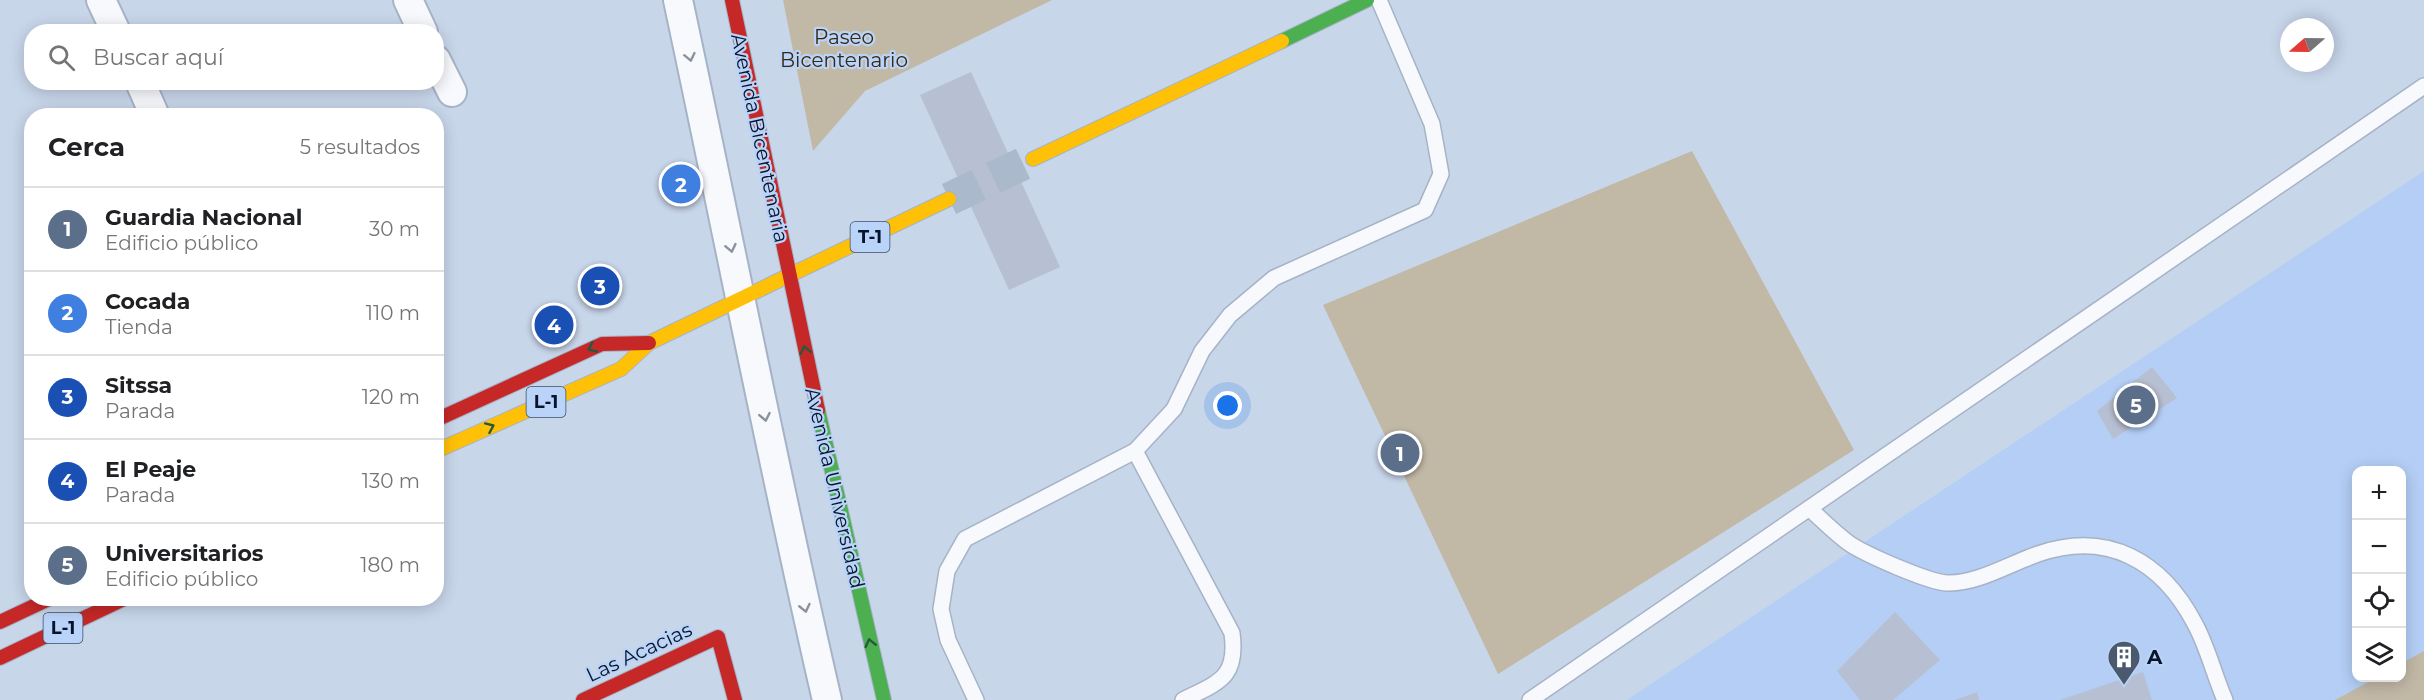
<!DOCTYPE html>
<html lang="es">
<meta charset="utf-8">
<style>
body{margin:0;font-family:Montserrat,sans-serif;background:#f6f6f6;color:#202124}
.controls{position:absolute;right:18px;bottom:18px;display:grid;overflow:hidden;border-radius:12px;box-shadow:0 3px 15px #0003}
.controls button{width:54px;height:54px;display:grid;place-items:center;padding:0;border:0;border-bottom:2px solid #e0e0e0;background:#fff;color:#202124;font:30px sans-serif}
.compass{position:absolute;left:2280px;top:18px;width:54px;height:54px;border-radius:50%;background:#fff;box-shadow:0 3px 15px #0003;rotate:250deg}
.you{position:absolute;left:1228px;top:406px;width:21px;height:21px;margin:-15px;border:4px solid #fff;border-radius:50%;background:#1a73e8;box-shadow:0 0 0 9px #1a73e833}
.badge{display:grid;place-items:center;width:39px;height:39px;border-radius:50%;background:#4b596e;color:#fff;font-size:20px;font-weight:700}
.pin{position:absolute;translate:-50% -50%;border:3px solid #fff;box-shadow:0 2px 6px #0006}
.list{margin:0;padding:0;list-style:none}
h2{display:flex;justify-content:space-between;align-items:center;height:78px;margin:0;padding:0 24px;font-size:26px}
h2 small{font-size:20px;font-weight:400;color:#757577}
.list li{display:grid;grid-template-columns:39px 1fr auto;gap:18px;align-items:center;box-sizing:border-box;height:84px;padding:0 24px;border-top:2px solid #e0e0e0}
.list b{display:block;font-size:22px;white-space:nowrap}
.list p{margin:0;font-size:20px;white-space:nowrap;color:#757577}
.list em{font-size:20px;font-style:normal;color:#757577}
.icon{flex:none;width:33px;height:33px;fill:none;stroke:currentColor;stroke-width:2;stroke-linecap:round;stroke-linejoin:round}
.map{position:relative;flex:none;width:2424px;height:700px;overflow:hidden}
.search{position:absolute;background:#fff;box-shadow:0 3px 15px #0003;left:24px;top:24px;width:420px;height:66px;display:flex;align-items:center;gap:15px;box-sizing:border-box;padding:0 21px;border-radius:24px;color:#757577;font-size:22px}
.panel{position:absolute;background:#fff;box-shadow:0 3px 15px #0003;left:24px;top:108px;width:420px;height:498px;border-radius:24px}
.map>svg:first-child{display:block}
.built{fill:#b4cef5;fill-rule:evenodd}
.green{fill:#c2b8a6}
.building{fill:#b7bfd2}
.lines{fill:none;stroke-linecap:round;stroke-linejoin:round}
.highway-tunnel{stroke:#abb9cd;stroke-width:33;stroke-dasharray:33 16;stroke-linecap:butt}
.lane-casing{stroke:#a6b3c7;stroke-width:18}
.street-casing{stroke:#a6b3c7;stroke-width:32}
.fast-casing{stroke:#a6b3c7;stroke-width:16}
.slow-casing{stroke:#a6b3c7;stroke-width:16}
.jam-casing{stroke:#a6b3c7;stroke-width:16}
.lane{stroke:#f7f9fc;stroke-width:15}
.street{stroke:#f7f9fc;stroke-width:28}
.fast{stroke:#4caf50;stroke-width:14}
.slow{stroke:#ffc107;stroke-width:14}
.jam{stroke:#c62828;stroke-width:14}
.oneway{stroke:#8b929e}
.oneway2{stroke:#265a3c}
.labels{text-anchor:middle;stroke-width:4.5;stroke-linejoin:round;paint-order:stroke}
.shield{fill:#bad3f8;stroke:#3d4e68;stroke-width:1.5}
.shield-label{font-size:18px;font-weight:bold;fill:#07152b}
.park-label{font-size:20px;fill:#37280f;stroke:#bad3f8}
.street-label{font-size:20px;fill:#07152b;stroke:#bad3f8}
.poi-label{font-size:20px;font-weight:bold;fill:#07152b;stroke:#bad3f8;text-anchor:start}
</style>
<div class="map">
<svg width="2424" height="700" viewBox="0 0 2424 700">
<rect width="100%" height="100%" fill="#c8d6ea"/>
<path class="built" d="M 2424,171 L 2424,700 L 1627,700 L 1857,547 ZM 2356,470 L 2402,470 L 2402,678 L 2356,678 Z"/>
<path class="green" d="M 783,0 L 1052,0 L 865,91 L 813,151 Z
M 1692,151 L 1854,450 L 1498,674 L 1323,305 Z
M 2424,651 L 2424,700 L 2335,700 L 2376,678 L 2402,678 L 2402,663 Z"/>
<path class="building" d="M 971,72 L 1060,267 L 1009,290 L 920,95 Z
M 2152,367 L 2177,398 L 2113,439 L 2097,411 Z
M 1895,612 L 1940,660 L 1893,700 L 1860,700 L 1837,671 Z
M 2143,672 L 2152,700 L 2060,700 Z
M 1977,692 L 1979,700 L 1955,700 Z"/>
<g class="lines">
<path class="highway-tunnel" d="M 949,199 L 1033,159"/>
<g class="lane-casing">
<path id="lane" d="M 1135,451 L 1232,633 C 1238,678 1219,682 1183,700
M 1809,508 C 1822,520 1836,534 1850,544 C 1867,555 1928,582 1947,583 C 1977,584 2009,564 2038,554 C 2108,530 2162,561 2195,624 C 2208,648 2214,675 2225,700
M 976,700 L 948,640 L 941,609 L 947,571 L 965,539 L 1135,451 L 1174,409 L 1202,351 L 1230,315 L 1274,278 L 1425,210 L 1441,174 L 1432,124 L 1379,0
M 1530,700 L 2424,86"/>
</g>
<g class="street-casing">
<path id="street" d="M 101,0 L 116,32
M 408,0 L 423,32
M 678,0 C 728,233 773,468 827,700
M 436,60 L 452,92
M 140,82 L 155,116"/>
</g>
<g class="fast-casing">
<path id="fast" d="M 1282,41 L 1367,0
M 818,410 L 884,700"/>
</g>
<g class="slow-casing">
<path id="slow" d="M 1033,159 L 1282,41
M 790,275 L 949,199
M 436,451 L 621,369 L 649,343 L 790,275"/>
</g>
<g class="jam-casing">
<path id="jam" d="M 732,0 L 818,410
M 436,420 L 602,344 L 649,343
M 0,622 L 51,598
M 0,658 L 126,598
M 583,700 L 718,637 L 735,700"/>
</g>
<use href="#lane" class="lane"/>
<use href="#street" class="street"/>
<use href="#fast" class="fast"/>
<use href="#slow" class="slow"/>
<use href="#jam" class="jam"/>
</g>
<defs><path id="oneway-chevron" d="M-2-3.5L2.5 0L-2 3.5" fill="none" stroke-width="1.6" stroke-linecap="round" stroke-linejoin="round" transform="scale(1.5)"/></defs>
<g class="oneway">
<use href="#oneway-chevron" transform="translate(690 57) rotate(78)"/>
<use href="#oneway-chevron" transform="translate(731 248) rotate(78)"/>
<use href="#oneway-chevron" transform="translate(765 417) rotate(79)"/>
<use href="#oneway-chevron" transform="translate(805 608) rotate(77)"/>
</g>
<g class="oneway2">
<use href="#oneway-chevron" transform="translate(592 348) rotate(155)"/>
<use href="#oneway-chevron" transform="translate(805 350) rotate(-101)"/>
<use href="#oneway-chevron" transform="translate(490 427) rotate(-24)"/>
<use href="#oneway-chevron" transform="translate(870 643) rotate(-103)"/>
</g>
<defs>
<g id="building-pin" transform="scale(1.725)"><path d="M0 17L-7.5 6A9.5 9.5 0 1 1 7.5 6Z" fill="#4b596e" stroke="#bad3f8"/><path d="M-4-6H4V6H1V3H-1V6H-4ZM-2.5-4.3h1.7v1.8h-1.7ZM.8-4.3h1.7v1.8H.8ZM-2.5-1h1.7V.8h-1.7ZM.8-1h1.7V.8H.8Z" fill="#fff"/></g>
</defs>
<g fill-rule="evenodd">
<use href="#building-pin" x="2124" y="657"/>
</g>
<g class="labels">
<g class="shield">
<rect x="850.5" y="222" width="39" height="30" rx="4.5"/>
<rect x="526.5" y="387" width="39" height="30" rx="4.5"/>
<rect x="43.5" y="613" width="39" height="30" rx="4.5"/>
</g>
<g class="shield-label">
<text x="870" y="243">T-1</text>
<text x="546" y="408">L-1</text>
<text x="63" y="634">L-1</text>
</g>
<g class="park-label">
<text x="844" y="44">Paseo<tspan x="844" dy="23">Bicentenario</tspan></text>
</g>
<g class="street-label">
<text transform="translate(760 138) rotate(78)" y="7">Avenida Bicentenaria</text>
<text transform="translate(835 488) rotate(77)" y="7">Avenida Universidad</text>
<text transform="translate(639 652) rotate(-25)" y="7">Las Acacias</text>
</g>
<g class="poi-label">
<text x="2147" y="664">A</text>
</g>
</g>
</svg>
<div class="controls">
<button>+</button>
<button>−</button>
<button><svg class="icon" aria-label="locate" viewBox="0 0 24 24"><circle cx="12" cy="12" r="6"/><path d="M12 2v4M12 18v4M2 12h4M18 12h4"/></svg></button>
<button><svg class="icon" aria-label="layers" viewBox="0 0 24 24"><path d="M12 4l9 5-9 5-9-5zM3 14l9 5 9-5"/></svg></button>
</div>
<svg class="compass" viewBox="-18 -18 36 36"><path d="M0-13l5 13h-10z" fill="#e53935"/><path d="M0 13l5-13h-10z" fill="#757577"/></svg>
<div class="you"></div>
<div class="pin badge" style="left:1400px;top:453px;background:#5c6f8a">1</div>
<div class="pin badge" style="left:681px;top:184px;background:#3f7fe0">2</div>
<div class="pin badge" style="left:600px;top:286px;background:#1a4fb4">3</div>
<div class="pin badge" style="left:554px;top:325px;background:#1a4fb4">4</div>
<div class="pin badge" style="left:2136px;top:405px;background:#5c6f8a">5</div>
<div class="search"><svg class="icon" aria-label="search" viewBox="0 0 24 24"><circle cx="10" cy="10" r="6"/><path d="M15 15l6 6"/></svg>Buscar aquí</div>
<section class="panel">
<h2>Cerca<small>5 resultados</small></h2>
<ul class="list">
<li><span class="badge" style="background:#5c6f8a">1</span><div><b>Guardia Nacional</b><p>Edificio público</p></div><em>30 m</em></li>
<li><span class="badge" style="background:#3f7fe0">2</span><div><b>Cocada</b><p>Tienda</p></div><em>110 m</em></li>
<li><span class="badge" style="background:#1a4fb4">3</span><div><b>Sitssa</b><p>Parada</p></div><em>120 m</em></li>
<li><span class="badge" style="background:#1a4fb4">4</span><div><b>El Peaje</b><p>Parada</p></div><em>130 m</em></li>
<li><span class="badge" style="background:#5c6f8a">5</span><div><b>Universitarios</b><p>Edificio público</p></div><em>180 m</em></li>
</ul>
</section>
</div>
